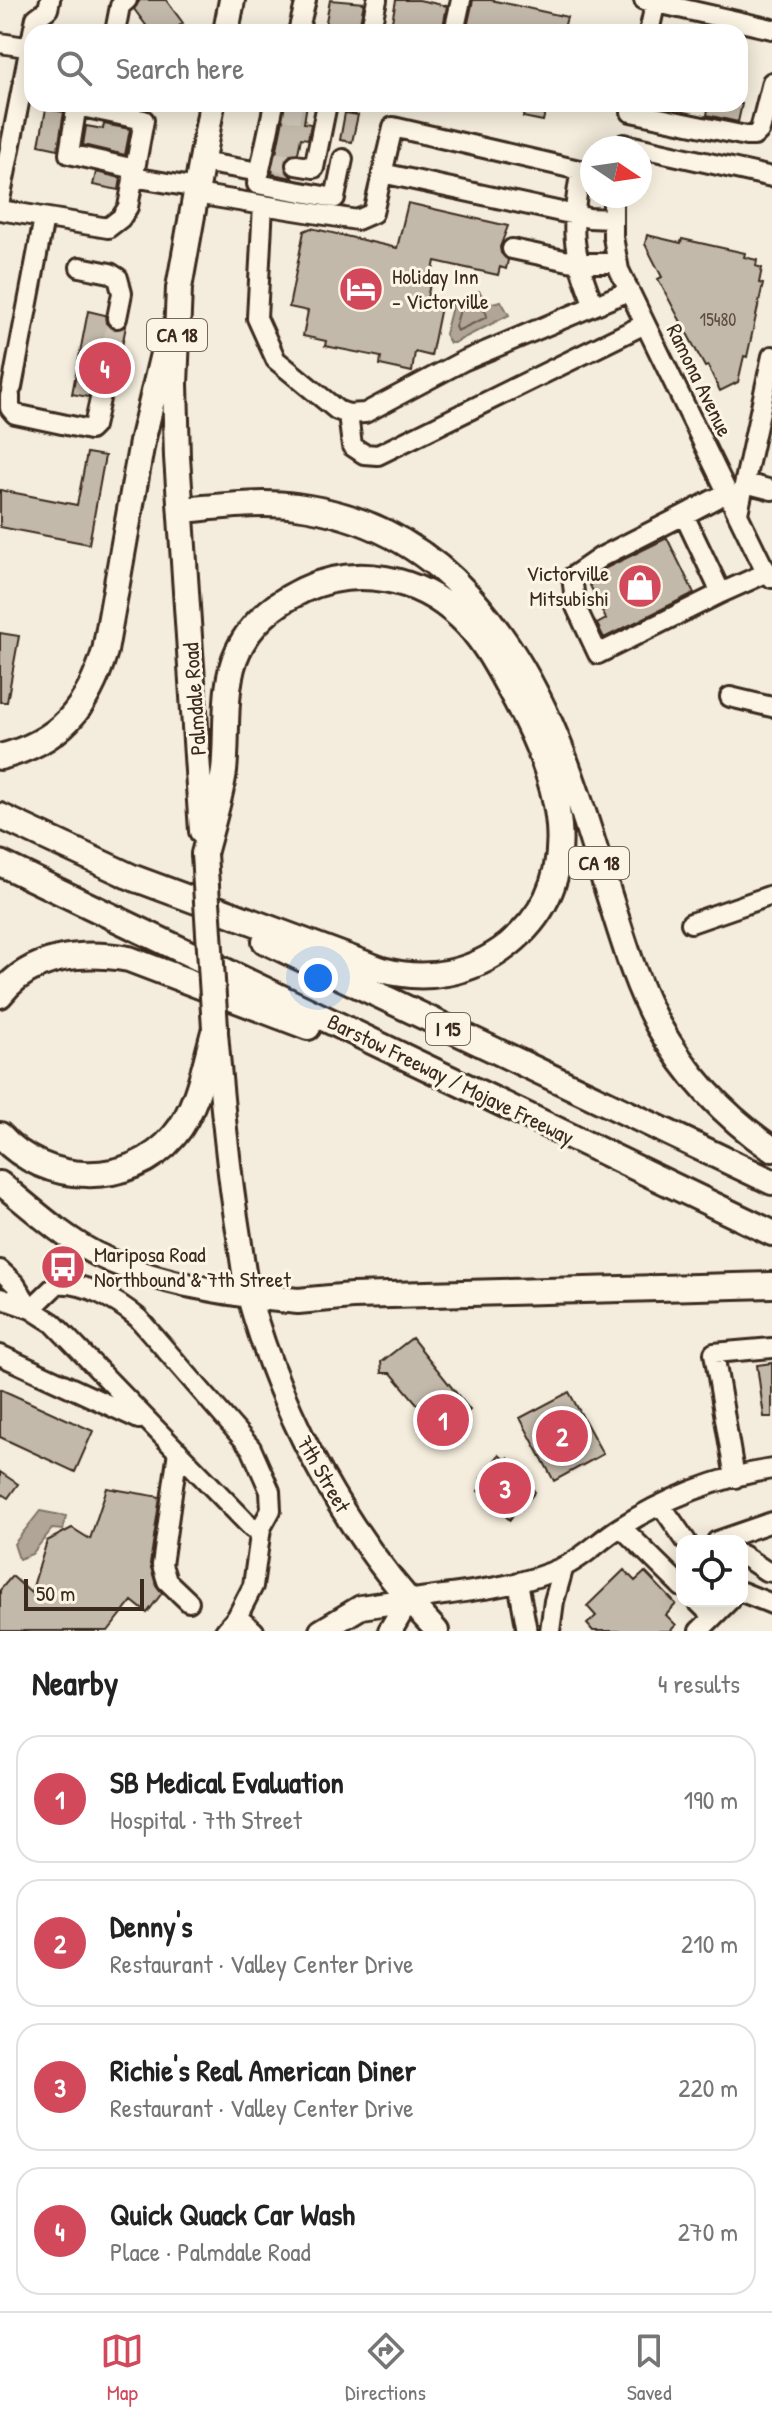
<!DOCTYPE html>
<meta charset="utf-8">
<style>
body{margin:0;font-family:"Patrick Hand",sans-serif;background:#f2f2f2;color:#222}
.controls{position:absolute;right:24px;bottom:24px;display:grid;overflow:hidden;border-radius:16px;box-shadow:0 4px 20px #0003}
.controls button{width:72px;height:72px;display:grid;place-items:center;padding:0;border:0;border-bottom:2px solid #e0e0e0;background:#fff;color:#222;font:40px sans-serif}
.compass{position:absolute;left:580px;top:136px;width:72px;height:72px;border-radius:50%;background:#fff;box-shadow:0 4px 20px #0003;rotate:103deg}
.scale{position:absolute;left:24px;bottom:20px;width:120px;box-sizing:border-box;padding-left:8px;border:4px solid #3b2a1e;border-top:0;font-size:22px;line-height:28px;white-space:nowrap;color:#3b2a1e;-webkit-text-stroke:6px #fcf5e5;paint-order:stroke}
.you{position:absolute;left:318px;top:978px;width:28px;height:28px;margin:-20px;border:6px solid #fff;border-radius:50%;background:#1a73e8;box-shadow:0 0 0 12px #1a73e833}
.badge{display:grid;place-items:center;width:52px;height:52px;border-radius:50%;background:#d1495b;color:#fff;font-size:26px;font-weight:700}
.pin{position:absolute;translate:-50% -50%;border:4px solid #fff;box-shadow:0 2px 8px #0006}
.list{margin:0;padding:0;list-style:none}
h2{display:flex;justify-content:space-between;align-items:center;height:104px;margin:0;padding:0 32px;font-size:34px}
h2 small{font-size:26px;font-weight:400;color:#767676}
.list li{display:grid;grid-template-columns:52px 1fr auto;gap:24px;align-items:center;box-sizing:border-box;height:128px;margin:0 16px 16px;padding:0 16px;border:2px solid #e0e0e0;border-radius:24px}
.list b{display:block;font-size:30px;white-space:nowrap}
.list p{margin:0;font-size:26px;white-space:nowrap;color:#767676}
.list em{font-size:26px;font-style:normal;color:#767676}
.icon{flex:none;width:44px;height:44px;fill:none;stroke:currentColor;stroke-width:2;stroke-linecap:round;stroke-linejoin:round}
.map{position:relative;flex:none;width:772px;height:1631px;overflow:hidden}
.search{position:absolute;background:#fff;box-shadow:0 4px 20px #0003;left:24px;right:24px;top:24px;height:88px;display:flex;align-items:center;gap:20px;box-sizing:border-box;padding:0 28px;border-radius:24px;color:#767676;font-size:30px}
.sheet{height:680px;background:#fff}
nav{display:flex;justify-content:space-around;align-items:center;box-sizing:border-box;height:112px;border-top:2px solid #e0e0e0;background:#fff;font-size:22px;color:#767676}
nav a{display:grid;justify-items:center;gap:4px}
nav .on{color:#d1495b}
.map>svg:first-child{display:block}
.water{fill:#b0a596;stroke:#817466;stroke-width:2}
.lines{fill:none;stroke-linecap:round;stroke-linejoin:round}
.shore{stroke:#6a5b4e;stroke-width:2}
.building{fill:#c3b9aa;stroke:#3b2a1e;stroke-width:2}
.minor-tunnel{stroke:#cfc6b7;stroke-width:18;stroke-dasharray:18 9;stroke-linecap:butt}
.minor-casing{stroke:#3b2a1e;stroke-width:24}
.major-casing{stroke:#3b2a1e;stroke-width:28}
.highway-casing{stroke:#3b2a1e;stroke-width:30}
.minor{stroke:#fcf5e5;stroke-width:18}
.major{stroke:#fcf5e5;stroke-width:22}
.highway{stroke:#fcf5e5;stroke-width:24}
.highway-bridge-casing{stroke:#3b2a1e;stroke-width:30;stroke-linecap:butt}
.highway-bridge{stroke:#fcf5e5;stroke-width:24}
.labels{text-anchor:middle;stroke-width:6;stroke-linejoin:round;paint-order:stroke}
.number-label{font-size:18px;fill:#5d4e41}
.shield{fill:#fcf5e5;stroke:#75675a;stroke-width:2}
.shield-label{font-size:20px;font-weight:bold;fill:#3b2a1e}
.poi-label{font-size:22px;fill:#3b2a1e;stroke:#fcf5e5;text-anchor:start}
.street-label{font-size:22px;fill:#3b2a1e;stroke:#fcf5e5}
</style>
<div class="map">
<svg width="772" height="1631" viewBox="0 0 772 1631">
<rect width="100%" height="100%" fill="#f4eddd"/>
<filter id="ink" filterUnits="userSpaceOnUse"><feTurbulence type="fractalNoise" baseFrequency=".0125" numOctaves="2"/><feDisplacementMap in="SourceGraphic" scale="16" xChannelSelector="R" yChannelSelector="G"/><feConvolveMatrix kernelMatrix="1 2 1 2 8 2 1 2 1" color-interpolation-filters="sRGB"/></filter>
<g filter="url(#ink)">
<path class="water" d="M 479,291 L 488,304 L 501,301 L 509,315 L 454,343 L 450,343 L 445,334 L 453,303 Z
M 40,1511 L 66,1516 L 63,1530 L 52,1529 L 32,1554 L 19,1559 L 14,1544 Z"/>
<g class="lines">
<path class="shore" d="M 472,303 L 486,312 L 487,317 L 457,331 L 455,327 L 460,310 Z"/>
</g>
<path class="building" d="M 140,0 L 166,0 L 183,23 L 171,32 L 151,32 L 134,9 Z
M 330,0 L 364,3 L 358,32 L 324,32 Z
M 396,0 L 419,0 L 447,6 L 442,32 L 390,32 Z
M 473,0 L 491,0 L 567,17 L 563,32 L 466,32 Z
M 286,104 L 307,104 L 304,123 L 311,124 L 308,139 L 301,138 L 298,153 L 291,154 L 284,162 L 285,170 L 293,178 L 272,174 Z
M 526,104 L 547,104 L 543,121 L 523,117 Z
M 709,104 L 742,104 L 738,122 L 707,115 Z
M 46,109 L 64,112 L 58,149 L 39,145 Z
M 345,113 L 358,115 L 352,142 L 340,140 Z
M 104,124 L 130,129 L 125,155 L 83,145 L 86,126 L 103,129 Z
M 96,172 L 121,178 L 119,190 L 93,185 Z
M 408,203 L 508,226 L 500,247 L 501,253 L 508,260 L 506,269 L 500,267 L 498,275 L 435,261 L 426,303 L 441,307 L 431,356 L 415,352 L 412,372 L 380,365 L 381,357 L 325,346 L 326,341 L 303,336 L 308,311 L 289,307 L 304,231 L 311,228 L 397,248 Z
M 647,235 L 681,243 L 682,239 L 745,253 L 744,257 L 757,260 L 756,266 L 762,268 L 759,283 L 763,284 L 747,357 L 744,356 L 738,382 L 720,391 L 708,366 L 705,367 L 658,279 L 662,277 L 645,244 Z
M 88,311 L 105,315 L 106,323 L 114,330 L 126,326 L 112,397 L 109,391 L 102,387 L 92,390 L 88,397 L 72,394 Z
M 87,453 L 105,456 L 89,544 L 0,527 L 0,490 L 77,505 Z
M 667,538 L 694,593 L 604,638 L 597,624 L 606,619 L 588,581 L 604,569 Z
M 0,633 L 19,636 L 7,702 L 0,702 Z
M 412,1338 L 470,1410 L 442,1433 L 391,1373 L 382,1373 L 381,1362 Z
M 772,1363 L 772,1417 L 764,1417 L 757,1365 Z
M 0,1389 L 93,1431 L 75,1472 L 0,1437 Z
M 569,1392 L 603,1454 L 554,1481 L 520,1418 Z
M 499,1455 L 505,1460 L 508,1458 L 535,1492 L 521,1509 L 517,1506 L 510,1520 L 478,1491 L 486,1482 L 481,1478 Z
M 0,1472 L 18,1484 L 8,1498 L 0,1493 Z
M 107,1488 L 160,1497 L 150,1564 L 156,1585 L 162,1593 L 147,1613 L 132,1601 L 108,1631 L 0,1631 L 0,1590 L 12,1576 L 31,1593 L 47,1541 L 72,1528 L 90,1539 Z
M 624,1570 L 635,1581 L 645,1572 L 676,1604 L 666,1615 L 676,1625 L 670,1631 L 593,1631 L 587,1624 L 596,1616 L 587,1606 Z"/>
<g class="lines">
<path class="minor-tunnel" d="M 283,110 L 305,114
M 273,161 L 296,165
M 100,399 L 117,318"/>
<g class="minor-casing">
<path id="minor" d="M 644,0 L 772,29
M 33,32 L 36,18 L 48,9 L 50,0
M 115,32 L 120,6 L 127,0
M 298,32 L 306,0
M 370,32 L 377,0
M 454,32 L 461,0
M 649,32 L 656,0
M 0,43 L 32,48
M 77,104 L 69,154 L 135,169
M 274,104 L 257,184 L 335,198 L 343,159
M 631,112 L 746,136 L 754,136 L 760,130 L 772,82
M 624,144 L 772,177
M 201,162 L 260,172
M 296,165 L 314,168 L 327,104
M 581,170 C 570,228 571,250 594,305
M 382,173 L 589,218 L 612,219
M 592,173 L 393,127 L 373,213 L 357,220 L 263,205 L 257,318 L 276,360 L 337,410 L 348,414 L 365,413 L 463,361 L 629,291
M 133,177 L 197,188
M 196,194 L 263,205
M 613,196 L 613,237 L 619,270 L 762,564 L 772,578
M 0,200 L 32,36
M 0,210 L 108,228 L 121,218 L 128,207 L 144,120 L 77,106
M 512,249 L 578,263 L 617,263
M 80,267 L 110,273 L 118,278 L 122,293 L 117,318
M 12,387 L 44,218
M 10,396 L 10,408 L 15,414 L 90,430 L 94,426 L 100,399
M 348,414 L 352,446 L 364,454 L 378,455 L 645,324
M 745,483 L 772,490
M 728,492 L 684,515 L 721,593 L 768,572
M 738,513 L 772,356
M 684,515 L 601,557 L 572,577 L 576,607 L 598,654 L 721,593
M 730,697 L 772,707
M 691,923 L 772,895
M 0,1270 L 15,1284 L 31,1309 L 57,1284 C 84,1281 118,1301 138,1318 L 251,1448 L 270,1491 L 271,1510 L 261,1528 L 253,1586 L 237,1617
M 0,1298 L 31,1309 L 53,1323 L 252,1528 L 261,1528
M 0,1355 L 139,1419
M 178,1451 L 162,1565 L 167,1581 L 189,1602
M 735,1478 L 714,1353 L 772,1348
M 661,1505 L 686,1541
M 621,1527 L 682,1587
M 717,1541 L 772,1522
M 742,1555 L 766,1571 L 772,1572
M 518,1582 L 527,1631
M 742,1592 L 772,1604
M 408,1600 C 458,1592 516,1589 563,1567 C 583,1558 600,1540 619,1528 C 664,1499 719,1477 772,1469
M 697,1601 L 713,1617
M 225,1631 L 237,1617 L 254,1631
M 550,1631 L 554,1601 L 564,1566
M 699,1631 L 729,1601"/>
</g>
<g class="major-casing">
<path id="major" d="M 216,1033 C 222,1101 228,1169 239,1237 C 242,1257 244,1278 249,1297 C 284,1422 348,1538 437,1631
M 0,1183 C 30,1207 60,1235 94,1253 C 142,1278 196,1288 249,1296
M 321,1631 L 361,1607 L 408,1600
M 390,1631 L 408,1600"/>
</g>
<g class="highway-casing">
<path id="highway" d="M 226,32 L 232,0
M 181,510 C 218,507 258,501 296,506 C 364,515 423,545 469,596 C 548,683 575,786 609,895 C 623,939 636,985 658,1025 C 687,1076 724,1116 772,1149
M 0,757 C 60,742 88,708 105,651 L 142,442 L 166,341
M 0,816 L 138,880
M 202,831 L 177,457 L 175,384 L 179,288 L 212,104
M 0,863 L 772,1233
M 126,875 L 382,970 C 426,982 471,974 508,945 C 592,878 558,777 514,697 C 499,670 484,639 460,617 C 418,577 356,565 303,590 C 276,603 251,623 238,651 C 222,684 228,735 224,771 C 220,799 211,827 204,854
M 265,941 L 772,1182
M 0,995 C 31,955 82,951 129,959 L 308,1027
M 0,1135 C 44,1185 130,1189 174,1136 C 198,1108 205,1063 215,1028
M 249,1296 L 298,1301 L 352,1296 L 772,1285"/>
</g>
<use href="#minor" class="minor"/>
<use href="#major" class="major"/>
<use href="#highway" class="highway"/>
<g class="highway-bridge-casing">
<path id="highway-bridge" d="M 204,854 L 215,1028"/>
</g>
<use href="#highway-bridge" class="highway-bridge"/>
</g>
</g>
<defs>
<g id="hotel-disc" transform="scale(2.3)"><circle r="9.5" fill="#d1495b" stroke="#fcf5e5"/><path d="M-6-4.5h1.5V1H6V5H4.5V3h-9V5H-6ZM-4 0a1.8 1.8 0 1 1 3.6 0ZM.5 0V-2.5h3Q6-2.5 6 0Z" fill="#fff"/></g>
<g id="shop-disc" transform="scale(2.3)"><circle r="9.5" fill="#d1495b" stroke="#fcf5e5"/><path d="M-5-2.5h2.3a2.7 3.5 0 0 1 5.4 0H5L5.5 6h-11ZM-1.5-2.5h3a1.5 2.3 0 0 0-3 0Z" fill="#fff"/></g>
<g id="bus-disc" transform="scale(2.3)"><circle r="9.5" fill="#d1495b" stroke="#fcf5e5"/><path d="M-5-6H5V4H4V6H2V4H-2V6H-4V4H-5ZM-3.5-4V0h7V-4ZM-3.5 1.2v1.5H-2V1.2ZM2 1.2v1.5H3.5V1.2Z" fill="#fff"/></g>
</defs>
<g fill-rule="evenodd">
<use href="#hotel-disc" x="361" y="289"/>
<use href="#shop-disc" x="640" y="586"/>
<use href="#bus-disc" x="63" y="1267"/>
</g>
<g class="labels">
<g class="number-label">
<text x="718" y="326">15480</text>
</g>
<g class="shield">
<rect x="147" y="319" width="60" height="32" rx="6"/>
<rect x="569" y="847" width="60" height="32" rx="6"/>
<rect x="426" y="1013" width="44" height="32" rx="6"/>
</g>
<g class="shield-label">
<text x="177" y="342">CA 18</text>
<text x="599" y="870">CA 18</text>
<text x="448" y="1036">I 15</text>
</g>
<g class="poi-label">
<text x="392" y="284">Holiday Inn<tspan x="392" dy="25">- Victorville</tspan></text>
<text x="609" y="581" text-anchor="end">Victorville<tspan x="609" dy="25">Mitsubishi</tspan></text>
<text x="94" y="1262">Mariposa Road<tspan x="94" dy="25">Northbound &amp; 7th Street</tspan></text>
</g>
<g class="street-label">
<text transform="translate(700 380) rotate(64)" y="8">Ramona Avenue</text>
<text transform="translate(194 699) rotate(-94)" y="8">Palmdale Road</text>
<text transform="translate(451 1079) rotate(26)" y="8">Barstow Freeway / Mojave Freeway</text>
<text transform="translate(324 1474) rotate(60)" y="8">7th Street</text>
</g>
</g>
</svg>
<div class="controls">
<button><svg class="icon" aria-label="locate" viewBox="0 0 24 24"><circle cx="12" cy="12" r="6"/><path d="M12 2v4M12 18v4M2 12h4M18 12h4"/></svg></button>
</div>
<svg class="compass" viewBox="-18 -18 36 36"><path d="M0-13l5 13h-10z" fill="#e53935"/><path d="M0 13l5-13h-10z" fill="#767676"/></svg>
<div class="scale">50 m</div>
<div class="you"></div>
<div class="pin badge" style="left:443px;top:1420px">1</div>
<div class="pin badge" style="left:562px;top:1436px">2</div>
<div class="pin badge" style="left:505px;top:1488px">3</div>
<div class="pin badge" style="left:105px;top:368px">4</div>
<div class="search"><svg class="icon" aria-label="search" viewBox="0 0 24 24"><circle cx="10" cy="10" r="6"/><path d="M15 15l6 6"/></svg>Search here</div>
</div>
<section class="sheet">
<h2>Nearby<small>4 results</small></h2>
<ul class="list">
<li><span class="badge">1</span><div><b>SB Medical Evaluation</b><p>Hospital · 7th Street</p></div><em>190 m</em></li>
<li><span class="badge">2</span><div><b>Denny's</b><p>Restaurant · Valley Center Drive</p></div><em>210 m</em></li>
<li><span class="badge">3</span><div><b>Richie's Real American Diner</b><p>Restaurant · Valley Center Drive</p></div><em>220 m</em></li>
<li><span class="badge">4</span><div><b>Quick Quack Car Wash</b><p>Place · Palmdale Road</p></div><em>270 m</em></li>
</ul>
</section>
<nav>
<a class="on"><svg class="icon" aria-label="map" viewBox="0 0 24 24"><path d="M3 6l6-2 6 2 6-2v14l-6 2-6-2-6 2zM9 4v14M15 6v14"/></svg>Map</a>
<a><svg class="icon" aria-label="directions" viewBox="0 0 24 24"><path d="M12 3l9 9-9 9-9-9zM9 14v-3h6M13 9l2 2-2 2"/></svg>Directions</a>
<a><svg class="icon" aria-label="saved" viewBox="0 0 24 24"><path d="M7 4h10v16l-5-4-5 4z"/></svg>Saved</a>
</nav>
